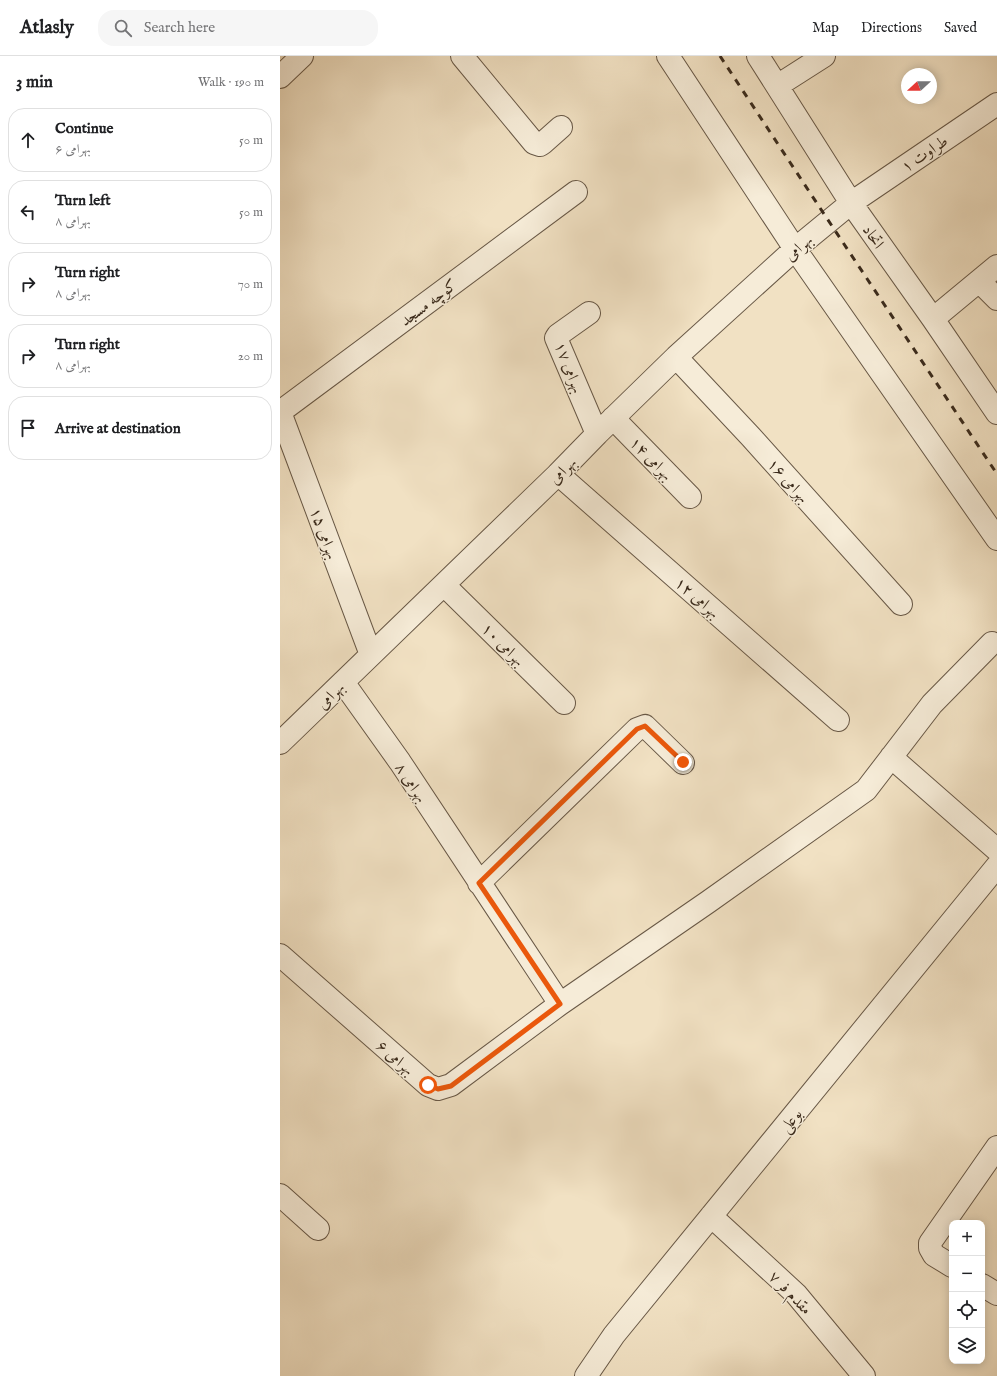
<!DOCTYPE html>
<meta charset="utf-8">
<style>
body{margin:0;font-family:"IM FELL English",Amiri,serif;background:#f6f6f6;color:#202124}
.controls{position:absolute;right:12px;bottom:12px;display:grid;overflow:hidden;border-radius:8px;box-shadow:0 2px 10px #0003}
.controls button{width:36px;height:36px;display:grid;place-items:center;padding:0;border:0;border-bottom:1px solid #e0e0e0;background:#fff;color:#202124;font:20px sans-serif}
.compass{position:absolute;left:621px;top:12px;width:36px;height:36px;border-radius:50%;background:#fff;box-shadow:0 2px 10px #0003;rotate:249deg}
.stop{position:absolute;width:12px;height:12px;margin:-9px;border:3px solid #ea580c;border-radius:50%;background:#fff}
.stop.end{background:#ea580c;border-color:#fff;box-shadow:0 1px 4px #0008}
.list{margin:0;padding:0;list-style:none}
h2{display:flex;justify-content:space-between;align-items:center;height:52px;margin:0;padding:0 16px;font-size:17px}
h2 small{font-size:13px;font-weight:400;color:#757577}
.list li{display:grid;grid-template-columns:26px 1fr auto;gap:12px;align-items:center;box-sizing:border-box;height:64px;margin:0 8px 8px;padding:0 8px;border:1px solid #e0e0e0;border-radius:16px}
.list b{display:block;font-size:15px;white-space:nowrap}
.list p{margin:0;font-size:13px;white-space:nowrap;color:#757577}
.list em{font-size:13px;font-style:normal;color:#757577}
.icon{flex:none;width:22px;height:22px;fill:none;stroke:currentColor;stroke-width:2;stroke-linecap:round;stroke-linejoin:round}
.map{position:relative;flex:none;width:717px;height:1320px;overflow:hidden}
header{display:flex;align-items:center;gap:24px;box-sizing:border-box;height:56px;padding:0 20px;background:#fff;border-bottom:1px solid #e0e0e0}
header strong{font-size:19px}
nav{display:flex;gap:22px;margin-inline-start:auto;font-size:14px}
.search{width:280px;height:36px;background:#f6f6f6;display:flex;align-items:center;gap:10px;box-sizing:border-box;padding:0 14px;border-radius:16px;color:#757577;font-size:15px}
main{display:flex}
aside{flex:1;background:#fff}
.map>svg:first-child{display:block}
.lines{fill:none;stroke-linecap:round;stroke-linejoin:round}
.minor-casing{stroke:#685846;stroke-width:24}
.minor{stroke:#f6ecd8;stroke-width:22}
.rail{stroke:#3b2b1c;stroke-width:3;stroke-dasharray:7 7;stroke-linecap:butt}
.route{stroke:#ea580c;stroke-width:5}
.labels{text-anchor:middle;stroke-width:3;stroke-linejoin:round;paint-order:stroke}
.street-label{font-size:16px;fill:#3b2b1c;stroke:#f6ecd8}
</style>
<header>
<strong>Atlasly</strong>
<div class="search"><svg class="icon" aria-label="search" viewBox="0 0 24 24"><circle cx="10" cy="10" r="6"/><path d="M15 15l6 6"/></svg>Search here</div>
<nav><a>Map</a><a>Directions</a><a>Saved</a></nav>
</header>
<main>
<aside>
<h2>3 min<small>Walk · 190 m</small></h2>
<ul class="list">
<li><svg class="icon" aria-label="ahead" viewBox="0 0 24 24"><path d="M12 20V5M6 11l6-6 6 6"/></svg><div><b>Continue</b><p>بهرامی ۶</p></div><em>50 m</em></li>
<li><svg class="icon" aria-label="left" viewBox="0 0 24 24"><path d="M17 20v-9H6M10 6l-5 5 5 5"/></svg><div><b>Turn left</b><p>بهرامی ۸</p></div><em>50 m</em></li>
<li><svg class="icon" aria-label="right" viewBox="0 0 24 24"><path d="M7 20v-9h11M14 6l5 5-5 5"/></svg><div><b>Turn right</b><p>بهرامی ۸</p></div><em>70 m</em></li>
<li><svg class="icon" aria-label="right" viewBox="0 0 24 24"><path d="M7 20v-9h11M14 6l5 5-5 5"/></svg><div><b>Turn right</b><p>بهرامی ۸</p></div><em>20 m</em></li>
<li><svg class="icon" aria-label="arrive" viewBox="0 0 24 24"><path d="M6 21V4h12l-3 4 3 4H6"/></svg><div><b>Arrive at destination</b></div></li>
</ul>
</aside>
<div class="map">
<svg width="717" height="1320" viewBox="0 0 717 1320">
<rect width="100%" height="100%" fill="#f1e1c3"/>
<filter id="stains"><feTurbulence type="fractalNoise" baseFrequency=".005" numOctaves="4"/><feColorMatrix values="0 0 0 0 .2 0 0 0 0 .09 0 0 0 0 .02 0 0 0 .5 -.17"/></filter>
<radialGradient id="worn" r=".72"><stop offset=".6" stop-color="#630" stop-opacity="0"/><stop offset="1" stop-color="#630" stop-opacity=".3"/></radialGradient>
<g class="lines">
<g class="minor-casing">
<path id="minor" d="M 182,0 L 254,87 L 260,89 L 263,87 L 281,71
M 388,0 L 515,193 L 717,483
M 478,0 L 571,147 L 653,263 L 717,357
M 0,21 L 22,0
M 497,30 L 544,0
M 699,225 L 717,243
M 309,257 L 278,279 L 276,282 L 317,378
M 653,263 L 717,210
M 396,301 L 471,381 L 621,548
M 0,356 L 296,136
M 0,356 L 91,599
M 333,362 L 410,441
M 278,418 L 558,664
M 164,529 L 284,647
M 63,626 L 120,706 L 280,948
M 0,687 L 278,418 L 317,378 L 396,301 L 515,193 L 571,147 L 717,48
M 611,701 L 717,794
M 199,827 L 357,673 L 365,670 L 403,707
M 0,899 L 148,1029 L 158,1033 L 171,1029 L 280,948 L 428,846 L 586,734 L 652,648 L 712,587
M 0,1139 L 38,1173
M 431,1160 L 516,1238 L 584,1320
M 672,1210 L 654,1199 L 650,1192 L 650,1187 L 717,1091
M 702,1229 L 717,1238
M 306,1320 L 334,1279 L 717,810"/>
</g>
<use href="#minor" class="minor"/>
<path class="rail" d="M 440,0 L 544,158 L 717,418"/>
</g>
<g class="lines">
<path class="route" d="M 148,1029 L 158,1033 L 171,1030 L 280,948 L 199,827 L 357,673 L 365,670 L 403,706"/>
</g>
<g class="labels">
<g class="street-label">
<text transform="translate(644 97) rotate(-34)" y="6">طراوت ۱</text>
<text transform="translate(594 180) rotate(55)" y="6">اتحاد</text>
<text transform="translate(518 191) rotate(-41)" y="6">بهرامی</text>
<text transform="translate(148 246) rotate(-37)" y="6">کوچه مسجد</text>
<text transform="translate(290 311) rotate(69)" y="6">بهرامی ۱۷</text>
<text transform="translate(372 402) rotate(46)" y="6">بهرامی ۱۴</text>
<text transform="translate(282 414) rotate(-45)" y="6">بهرامی</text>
<text transform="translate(509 424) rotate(48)" y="6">بهرامی ۱۶</text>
<text transform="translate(45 477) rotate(70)" y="6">بهرامی ۱۵</text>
<text transform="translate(418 541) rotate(41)" y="6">بهرامی ۱۲</text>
<text transform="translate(224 588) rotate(45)" y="6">بهرامی ۱۰</text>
<text transform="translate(50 639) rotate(-45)" y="6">بهرامی</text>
<text transform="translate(132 726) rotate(56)" y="6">بهرامی ۸</text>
<text transform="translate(116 1001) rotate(41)" y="6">بهرامی ۶</text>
<text transform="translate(510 1064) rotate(-51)" y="6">بوعلی</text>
<text transform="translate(511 1236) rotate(46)" y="6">مقدم فر ۷</text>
</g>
</g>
<rect width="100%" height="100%" filter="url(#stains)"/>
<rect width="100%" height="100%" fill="url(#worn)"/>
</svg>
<div class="controls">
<button>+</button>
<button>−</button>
<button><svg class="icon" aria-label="locate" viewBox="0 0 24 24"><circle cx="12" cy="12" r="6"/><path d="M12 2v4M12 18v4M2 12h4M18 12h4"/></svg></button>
<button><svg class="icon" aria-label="layers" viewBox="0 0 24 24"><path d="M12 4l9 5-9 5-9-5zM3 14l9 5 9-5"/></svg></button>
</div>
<svg class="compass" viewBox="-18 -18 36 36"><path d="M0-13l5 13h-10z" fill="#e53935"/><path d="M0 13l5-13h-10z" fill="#757577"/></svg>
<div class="stop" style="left:148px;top:1029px"></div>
<div class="stop end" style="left:403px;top:706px"></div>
</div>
</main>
